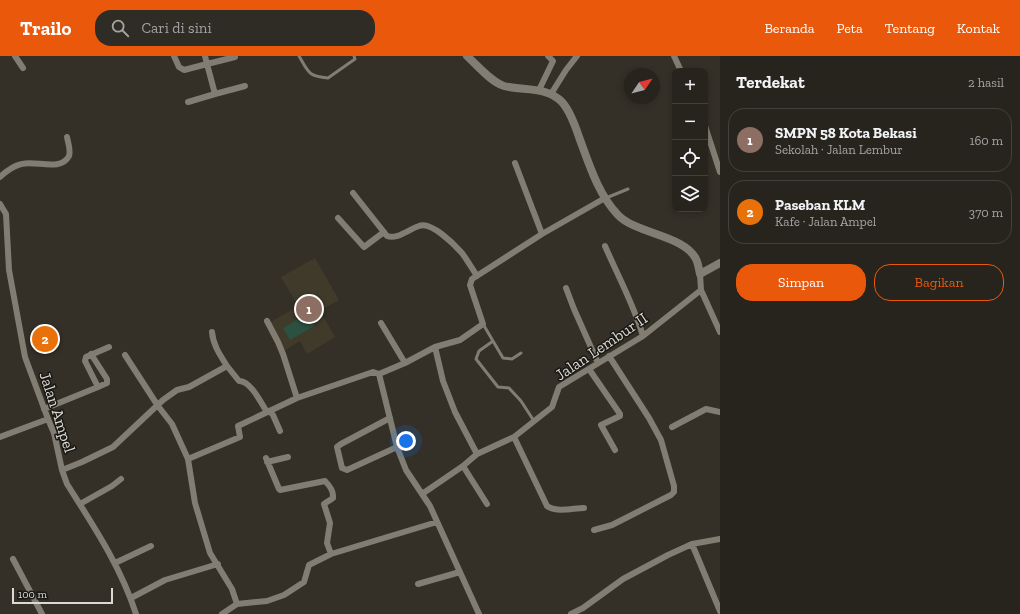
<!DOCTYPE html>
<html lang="id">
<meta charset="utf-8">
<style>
body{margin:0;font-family:"Zilla Slab",serif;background:#2f2c26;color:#f1f3f6}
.controls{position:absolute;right:12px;top:12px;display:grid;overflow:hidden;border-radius:8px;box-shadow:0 2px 6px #0003}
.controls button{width:36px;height:36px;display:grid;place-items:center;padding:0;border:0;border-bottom:1px solid #43413b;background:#27241d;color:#f1f3f6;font:20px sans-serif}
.compass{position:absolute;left:624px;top:12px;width:36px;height:36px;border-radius:50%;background:#27241d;box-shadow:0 2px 6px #0003;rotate:55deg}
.scale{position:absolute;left:12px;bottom:10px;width:101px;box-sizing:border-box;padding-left:4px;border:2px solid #dbd9d3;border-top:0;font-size:11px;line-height:14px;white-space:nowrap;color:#dbd9d3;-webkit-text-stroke:3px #1a1814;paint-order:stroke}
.you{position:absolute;left:406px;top:385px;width:14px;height:14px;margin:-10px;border:3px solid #fff;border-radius:50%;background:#1a73e8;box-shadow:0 0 0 6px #1a73e833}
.badge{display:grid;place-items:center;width:26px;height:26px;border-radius:50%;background:#ea580c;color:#fff;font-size:13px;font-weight:700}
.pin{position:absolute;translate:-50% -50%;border:2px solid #fff;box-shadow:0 1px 4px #0006}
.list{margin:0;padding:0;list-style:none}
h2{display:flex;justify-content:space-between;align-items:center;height:52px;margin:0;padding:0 16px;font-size:17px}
h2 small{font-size:13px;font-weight:400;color:#a4a4a4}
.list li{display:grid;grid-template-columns:26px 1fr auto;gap:12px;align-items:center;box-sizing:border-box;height:64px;margin:0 8px 8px;padding:0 8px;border:1px solid #43413b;border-radius:16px}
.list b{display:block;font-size:15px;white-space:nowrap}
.list p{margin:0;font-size:13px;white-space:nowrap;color:#a4a4a4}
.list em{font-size:13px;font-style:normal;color:#a4a4a4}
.actions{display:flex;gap:8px;padding:12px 16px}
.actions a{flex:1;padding:9px 0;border:1px solid #ea580c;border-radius:16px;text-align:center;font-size:14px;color:#ea580c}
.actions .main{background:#ea580c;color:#fff}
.icon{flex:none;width:22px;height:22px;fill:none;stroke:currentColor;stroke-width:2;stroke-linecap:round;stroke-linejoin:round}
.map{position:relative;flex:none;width:720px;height:558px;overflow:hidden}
header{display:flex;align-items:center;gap:24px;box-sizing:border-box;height:56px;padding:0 20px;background:#ea580c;color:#fff}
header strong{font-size:19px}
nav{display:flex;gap:22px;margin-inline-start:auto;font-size:14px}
.search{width:280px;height:36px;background:#2f2c26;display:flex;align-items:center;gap:10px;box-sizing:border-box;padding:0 14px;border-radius:16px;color:#a4a4a4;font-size:15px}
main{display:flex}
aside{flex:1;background:#27241d}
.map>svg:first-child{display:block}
.built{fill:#3f3a2a}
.garden{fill:#2d5141}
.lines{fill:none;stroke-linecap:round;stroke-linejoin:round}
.service{stroke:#817d72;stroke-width:3}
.minor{stroke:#817d72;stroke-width:6}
.secondary{stroke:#817d72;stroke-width:8}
.labels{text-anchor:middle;stroke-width:3;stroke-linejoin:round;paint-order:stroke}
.street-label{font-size:16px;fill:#dbd9d3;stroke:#1a1814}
</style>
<header>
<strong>Trailo</strong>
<div class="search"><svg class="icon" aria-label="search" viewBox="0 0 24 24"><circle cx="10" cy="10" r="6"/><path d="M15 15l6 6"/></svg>Cari di sini</div>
<nav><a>Beranda</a><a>Peta</a><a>Tentang</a><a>Kontak</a></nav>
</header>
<main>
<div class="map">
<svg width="720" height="558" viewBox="0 0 720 558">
<rect width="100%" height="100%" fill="#343027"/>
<path class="built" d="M 315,202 L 339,244 L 320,255 L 335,281 L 307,298 L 300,285 L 285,294 L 269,267 L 298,250 L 281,221 Z"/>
<path class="garden" d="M 307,258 L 314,270 L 290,284 L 283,272 Z"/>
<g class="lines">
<path class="service" d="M 299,0 C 309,17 308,20 328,22 L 355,3 L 354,0
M 606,142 L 628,133
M 483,268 L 503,302 L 512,303 L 521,297
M 493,285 L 479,295 L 476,303 L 498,331 L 509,332 L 521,345 L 534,365"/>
<path class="minor" d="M 15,0 L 23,12
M 174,0 L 179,11 L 184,14 L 207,8 L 215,38 L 245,30
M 205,0 L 207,8 L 235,1
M 674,0 L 681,15
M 539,34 L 553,5 L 548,0
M 551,38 L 566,14 L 577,0
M 188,46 L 215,38
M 705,70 L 720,116
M 515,107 L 542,178
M 0,121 C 5,116 15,109 22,108 C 35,104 61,116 69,100 C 71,95 68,86 67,81
M 353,137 L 387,180 C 397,184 409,173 419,170 C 431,165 454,188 462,197 C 467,204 472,212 477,220
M 0,148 L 6,158 L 9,214 L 25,301 L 48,363 L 54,377 L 62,414 L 67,428 C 93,469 121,511 136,558
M 338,162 L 364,191 L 384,176
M 605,190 C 618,220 634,249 643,280
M 700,218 L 701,234 L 720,276
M 566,232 L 574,253 L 598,307
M 267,265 L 278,286 L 283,298 L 297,342
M 381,267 L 405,307
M 212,276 C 213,289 220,299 227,310
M 435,291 L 443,325 L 455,356 L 477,398
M 91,298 L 107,323 L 107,327 L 98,331
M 125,299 L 158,350 L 172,368 L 188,403 L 195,447 L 210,497 L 232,533 L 237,548
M 589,313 L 620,358 L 620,360 L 601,369 L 615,394
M 379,318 L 397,391 L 406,414 L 430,450 L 479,558
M 44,353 L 98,331 L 85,305 L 86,301 L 109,291
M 269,355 L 273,359 L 280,375
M 390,362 L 341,388 L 337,391 L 342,412 L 347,414 L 397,391
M 672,371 L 706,353 L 720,356
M 0,381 L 48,363
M 514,381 L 547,450 C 557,457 573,452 584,452
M 266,402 L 279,433 L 280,434 L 325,425 C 330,430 334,435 333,442 L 324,448 L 330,467 L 327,487 L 331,498
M 188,403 L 240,381 L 238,370 L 297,342 L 373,316 L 379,318 L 405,307 L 435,291 L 460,284 L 483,268 L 470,229 L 472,223 L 542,178 L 605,142
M 267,406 L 288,401
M 463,410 L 487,448
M 62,414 L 82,406 L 113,391 L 163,344 L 177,334 L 189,331 L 227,310 L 239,325 C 251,325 261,347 267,356
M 422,438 L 463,410 L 477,398 L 514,381 L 552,351 L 559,331 L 643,280 L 701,234
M 80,448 L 112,430 L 121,423
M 594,474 L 612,469 L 671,439 L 674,436 L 674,430 L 661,384 L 649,362 L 609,300
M 692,488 L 720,555
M 13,503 L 42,558
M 115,507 L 151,490
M 418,528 L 460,516
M 131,542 L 165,524 L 218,508
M 222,558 L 237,548 L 267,545 L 284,539 L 304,526 L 309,509 L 331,498 L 437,466
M 571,558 L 583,552 L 623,523 L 668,499 L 692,488 L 720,483"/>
<path class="secondary" d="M 467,0 C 477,9 491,26 504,30 C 523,35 547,30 562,46 C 570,55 575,69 579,81 C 589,108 598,138 618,159 C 636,178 684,179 696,203 C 698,207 699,213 700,218 L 720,207"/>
</g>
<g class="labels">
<g class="street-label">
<text transform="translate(601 290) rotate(-34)" y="6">Jalan Lembur II</text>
<text transform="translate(58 356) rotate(72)" y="6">Jalan Ampel</text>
</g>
</g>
</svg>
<div class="controls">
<button>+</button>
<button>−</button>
<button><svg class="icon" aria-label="locate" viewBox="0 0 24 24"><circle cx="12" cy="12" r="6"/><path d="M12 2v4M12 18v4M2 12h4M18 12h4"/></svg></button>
<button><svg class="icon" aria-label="layers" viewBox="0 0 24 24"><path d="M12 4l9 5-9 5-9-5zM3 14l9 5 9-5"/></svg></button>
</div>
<svg class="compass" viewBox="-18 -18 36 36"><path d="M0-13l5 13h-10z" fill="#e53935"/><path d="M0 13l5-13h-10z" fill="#a4a4a4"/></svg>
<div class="scale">100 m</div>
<div class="you"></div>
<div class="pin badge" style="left:309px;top:253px;background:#8d6e63">1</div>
<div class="pin badge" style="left:45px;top:283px;background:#e8710a">2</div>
</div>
<aside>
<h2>Terdekat<small>2 hasil</small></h2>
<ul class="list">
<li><span class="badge" style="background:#8d6e63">1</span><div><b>SMPN 58 Kota Bekasi</b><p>Sekolah · Jalan Lembur</p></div><em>160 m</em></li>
<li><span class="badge" style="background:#e8710a">2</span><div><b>Paseban KLM</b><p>Kafe · Jalan Ampel</p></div><em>370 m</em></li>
</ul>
<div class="actions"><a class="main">Simpan</a><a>Bagikan</a></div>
</aside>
</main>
